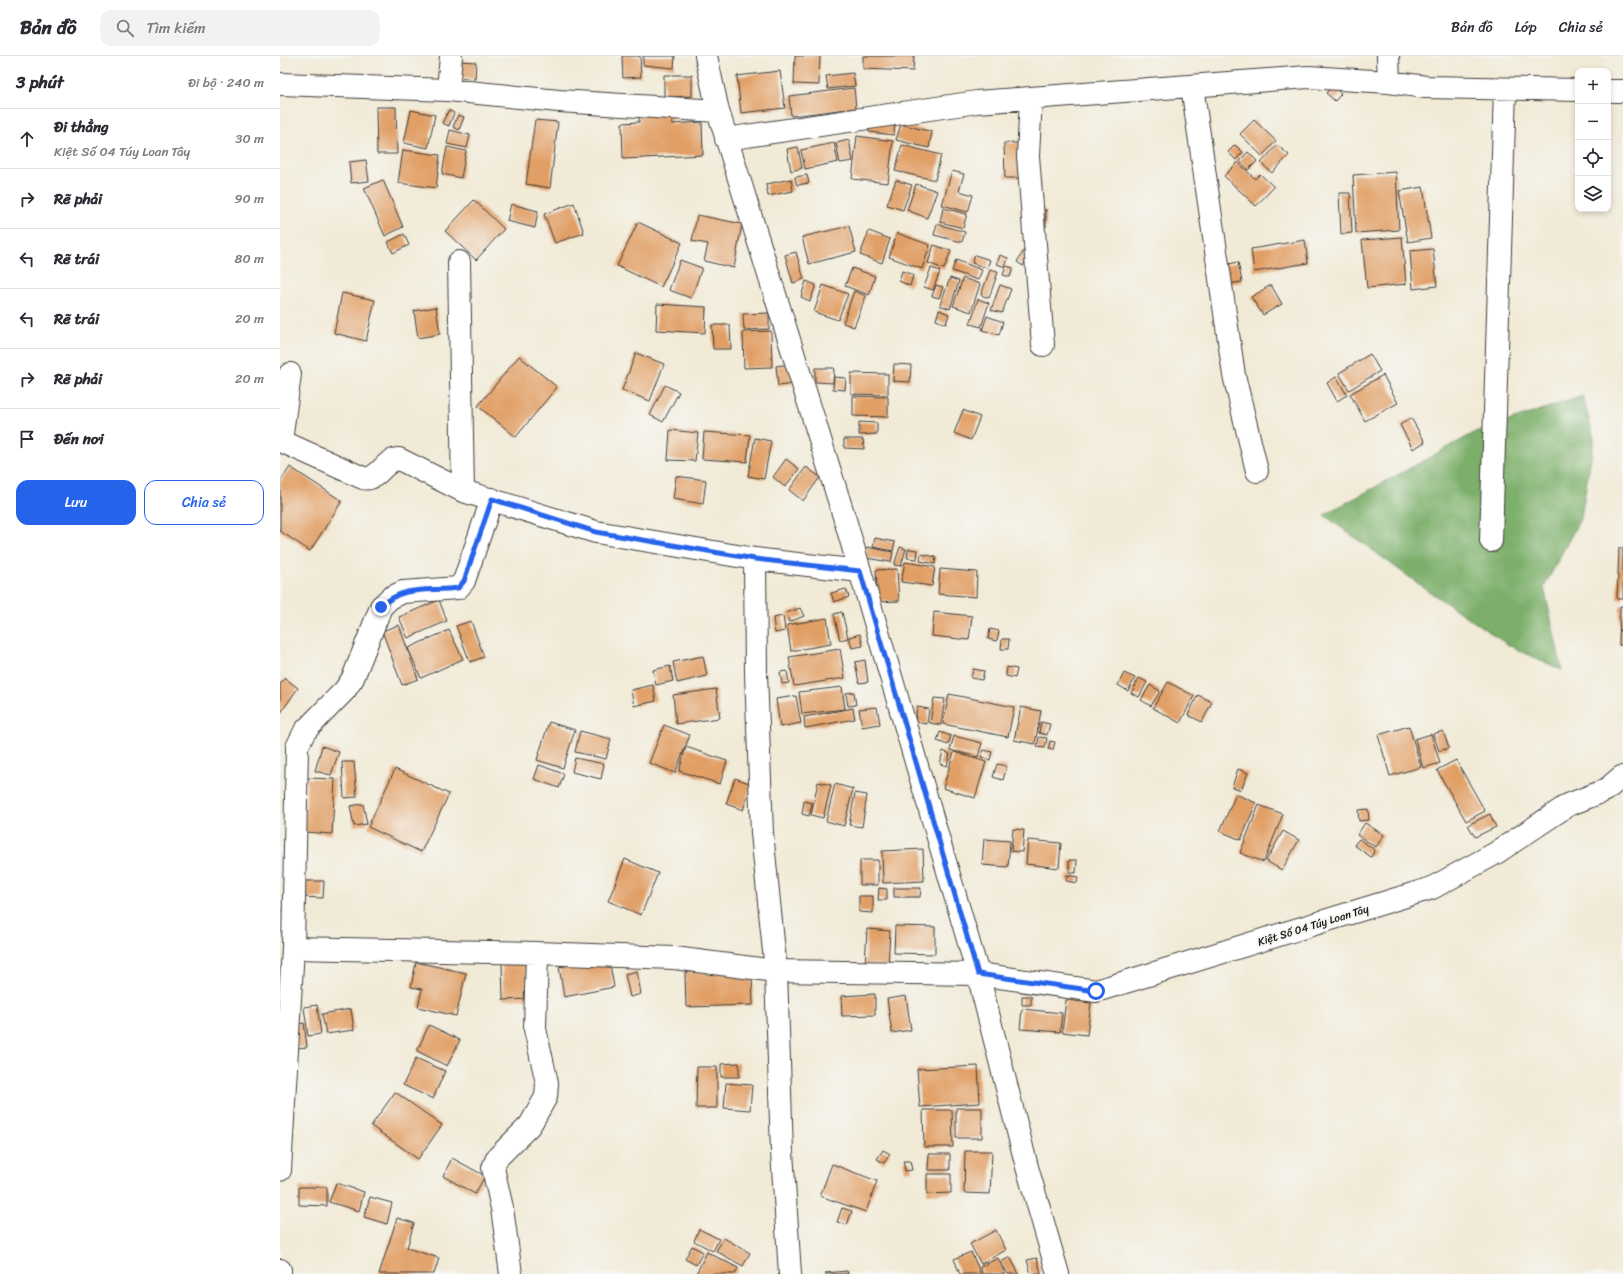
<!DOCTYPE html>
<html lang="vi">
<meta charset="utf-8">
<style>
body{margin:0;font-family:Sriracha,sans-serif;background:#f2f2f3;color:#2b2b33}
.controls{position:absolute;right:12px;top:12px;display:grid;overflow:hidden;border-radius:8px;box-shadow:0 2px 6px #0003}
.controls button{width:36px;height:36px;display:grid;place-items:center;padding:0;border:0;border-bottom:1px solid #e1e1e2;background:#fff;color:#2b2b33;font:20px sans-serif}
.stop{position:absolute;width:12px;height:12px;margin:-9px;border:3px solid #2563eb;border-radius:50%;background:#fff}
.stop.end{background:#2563eb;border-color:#fff;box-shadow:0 1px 4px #0008}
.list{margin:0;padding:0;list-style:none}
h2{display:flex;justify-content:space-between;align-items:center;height:52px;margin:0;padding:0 16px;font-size:17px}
h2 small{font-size:13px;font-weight:400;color:#7c7c81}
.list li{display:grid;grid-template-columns:26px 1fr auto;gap:12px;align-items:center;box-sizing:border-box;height:60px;padding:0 16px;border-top:1px solid #e1e1e2}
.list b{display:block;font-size:15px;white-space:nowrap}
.list p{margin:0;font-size:13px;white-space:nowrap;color:#7c7c81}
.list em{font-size:13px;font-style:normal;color:#7c7c81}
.actions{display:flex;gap:8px;padding:12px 16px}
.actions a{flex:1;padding:9px 0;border:1px solid #2563eb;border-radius:12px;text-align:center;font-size:14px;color:#2563eb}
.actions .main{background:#2563eb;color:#fff}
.icon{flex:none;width:22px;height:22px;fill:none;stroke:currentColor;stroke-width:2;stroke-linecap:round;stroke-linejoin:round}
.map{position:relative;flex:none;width:1343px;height:1218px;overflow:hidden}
header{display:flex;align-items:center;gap:24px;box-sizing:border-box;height:56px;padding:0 20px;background:#fff;border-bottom:1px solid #e1e1e2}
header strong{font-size:19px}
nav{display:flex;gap:22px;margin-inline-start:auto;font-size:14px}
.search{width:280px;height:36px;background:#f2f2f3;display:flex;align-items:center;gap:10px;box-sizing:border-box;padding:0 14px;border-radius:12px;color:#7c7c81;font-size:15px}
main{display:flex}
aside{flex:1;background:#fff}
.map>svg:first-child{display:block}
.forest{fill:#7caf69;stroke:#4c6642}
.building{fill:#e19f65}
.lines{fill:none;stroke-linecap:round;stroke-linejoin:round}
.minor-casing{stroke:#3c3b38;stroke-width:24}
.minor{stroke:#fff;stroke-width:22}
.route{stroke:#2563eb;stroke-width:5}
.labels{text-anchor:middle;stroke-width:4;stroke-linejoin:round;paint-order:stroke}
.street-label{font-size:11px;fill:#1c1c1c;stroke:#f6f6f2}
</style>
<header>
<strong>Bản đồ</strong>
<div class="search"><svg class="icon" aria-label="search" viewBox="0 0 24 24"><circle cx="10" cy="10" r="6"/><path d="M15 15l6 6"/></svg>Tìm kiếm</div>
<nav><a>Bản đồ</a><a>Lớp</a><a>Chia sẻ</a></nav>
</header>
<main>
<aside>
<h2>3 phút<small>Đi bộ · 240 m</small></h2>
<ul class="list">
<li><svg class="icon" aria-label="ahead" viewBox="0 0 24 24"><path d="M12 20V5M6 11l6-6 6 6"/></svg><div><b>Đi thẳng</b><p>Kiệt Số 04 Túy Loan Tây</p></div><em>30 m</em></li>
<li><svg class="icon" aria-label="right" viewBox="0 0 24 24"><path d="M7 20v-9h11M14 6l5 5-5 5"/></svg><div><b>Rẽ phải</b></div><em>90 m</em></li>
<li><svg class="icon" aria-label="left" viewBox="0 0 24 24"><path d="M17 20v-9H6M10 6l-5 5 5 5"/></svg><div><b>Rẽ trái</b></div><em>80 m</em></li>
<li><svg class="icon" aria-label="left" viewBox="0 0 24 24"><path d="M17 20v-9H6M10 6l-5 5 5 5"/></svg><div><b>Rẽ trái</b></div><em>20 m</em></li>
<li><svg class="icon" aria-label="right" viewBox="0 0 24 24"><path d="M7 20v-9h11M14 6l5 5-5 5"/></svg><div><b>Rẽ phải</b></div><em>20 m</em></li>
<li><svg class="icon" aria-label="arrive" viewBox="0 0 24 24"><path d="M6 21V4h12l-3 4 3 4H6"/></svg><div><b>Đến nơi</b></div></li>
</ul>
<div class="actions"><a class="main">Lưu</a><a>Chia sẻ</a></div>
</aside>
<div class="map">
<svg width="1343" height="1218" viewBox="0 0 1343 1218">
<rect width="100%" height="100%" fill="#f6f6f2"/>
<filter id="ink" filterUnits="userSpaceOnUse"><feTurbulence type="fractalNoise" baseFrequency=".025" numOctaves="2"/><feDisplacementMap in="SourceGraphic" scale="8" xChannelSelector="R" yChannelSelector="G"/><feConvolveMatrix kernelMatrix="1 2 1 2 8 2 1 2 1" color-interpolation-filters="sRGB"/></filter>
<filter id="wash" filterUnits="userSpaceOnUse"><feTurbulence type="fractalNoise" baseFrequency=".012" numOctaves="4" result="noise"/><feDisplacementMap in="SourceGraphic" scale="16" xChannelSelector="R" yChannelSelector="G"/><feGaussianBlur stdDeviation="0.9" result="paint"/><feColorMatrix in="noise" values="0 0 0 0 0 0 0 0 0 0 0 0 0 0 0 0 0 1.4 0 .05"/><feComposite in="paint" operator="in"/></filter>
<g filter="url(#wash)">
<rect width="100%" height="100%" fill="#f1ead6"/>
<path class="forest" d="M 1303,340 L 1314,383 L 1301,461 L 1264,531 L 1282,614 L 1230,590 L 1147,534 L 1044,459 L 1196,376 Z"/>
<g id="blocks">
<path class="building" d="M 342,0 L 360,0 L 361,21 L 343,22 Z
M 363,0 L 395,0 L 394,12 L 363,9 Z
M 515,0 L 540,0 L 539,29 L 514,28 Z
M 583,0 L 634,0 L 633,15 L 583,13 Z
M 179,5 L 196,6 L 195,23 L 178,21 Z
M 500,15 L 505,52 L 461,57 L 457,20 Z
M 573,17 L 575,30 L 548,33 L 546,20 Z
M 384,19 L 412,19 L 412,40 L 384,41 Z
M 1053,30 L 1061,38 L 1055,45 L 1046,37 Z
M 574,32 L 576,52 L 511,60 L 509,40 Z
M 96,51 L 116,51 L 117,98 L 97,98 Z
M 131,54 L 155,59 L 148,92 L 124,87 Z
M 169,54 L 174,57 L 169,70 L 162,67 Z
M 392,54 L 392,68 L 422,66 L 423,99 L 343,103 L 342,67 L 359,66 L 359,56 Z
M 178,59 L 184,61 L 179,74 L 173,71 Z
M 591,62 L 615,65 L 614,79 L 589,76 Z
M 255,64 L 278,66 L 270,132 L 246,128 Z
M 974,64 L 996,85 L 982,100 L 960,78 Z
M 621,68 L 652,76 L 649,92 L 616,84 Z
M 170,74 L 190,79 L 187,92 L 167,88 Z
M 577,80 L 613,85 L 608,127 L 572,123 Z
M 569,84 L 573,105 L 560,107 L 556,87 Z
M 554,87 L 558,106 L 525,113 L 521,94 Z
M 724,87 L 740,87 L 741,122 L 725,122 Z
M 622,89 L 661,99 L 655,124 L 615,115 Z
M 955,89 L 963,96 L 956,104 L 948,96 Z
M 997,89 L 1009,99 L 992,117 L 981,107 Z
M 167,91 L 186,95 L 181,122 L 162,118 Z
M 518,91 L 522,112 L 511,115 L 507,93 Z
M 123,94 L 160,99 L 156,132 L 118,127 Z
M 968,96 L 977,105 L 968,114 L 960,105 Z
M 86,104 L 89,125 L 71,127 L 69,106 Z
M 958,106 L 975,123 L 980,118 L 994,131 L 976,150 L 944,120 Z
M 672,115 L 684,118 L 679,135 L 693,139 L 688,156 L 662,149 Z
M 1116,116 L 1119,174 L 1076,177 L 1073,119 Z
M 527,119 L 529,127 L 517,129 L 515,121 Z
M 511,123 L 513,135 L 488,140 L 486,128 Z
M 103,124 L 123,171 L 105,180 L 84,132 Z
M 616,124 L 632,129 L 623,154 L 607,149 Z
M 636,128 L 657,135 L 647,162 L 627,154 Z
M 1143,131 L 1151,182 L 1128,186 L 1119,135 Z
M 1059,137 L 1070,137 L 1072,177 L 1061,178 Z
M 194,144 L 224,173 L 196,204 L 165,175 Z
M 294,147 L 304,177 L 275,187 L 264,158 Z
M 231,148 L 258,155 L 255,172 L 227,165 Z
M 663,152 L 687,158 L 683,172 L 660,166 Z
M 756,154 L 766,154 L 766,171 L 756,171 Z
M 417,159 L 462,168 L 454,212 L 424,205 L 428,188 L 412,185 Z
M 358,166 L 402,187 L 381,231 L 337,210 Z
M 657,168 L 685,176 L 682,186 L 654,179 Z
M 569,170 L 576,196 L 529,208 L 522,181 Z
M 589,175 L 610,183 L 602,207 L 580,199 Z
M 617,177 L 650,189 L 642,213 L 609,201 Z
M 124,178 L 129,189 L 113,197 L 108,186 Z
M 1122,181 L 1126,228 L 1087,232 L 1082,184 Z
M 1025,184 L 1028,207 L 974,216 L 971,193 Z
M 654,189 L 671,195 L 664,213 L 648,207 Z
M 1153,193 L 1157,230 L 1133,233 L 1130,195 Z
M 744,194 L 750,197 L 743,210 L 737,206 Z
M 516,196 L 524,223 L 513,227 L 505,199 Z
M 695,199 L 710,204 L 707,212 L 692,207 Z
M 720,199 L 728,202 L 725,211 L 717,208 Z
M 400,204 L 422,212 L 411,242 L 389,234 Z
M 676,204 L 702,214 L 698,224 L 672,215 Z
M 958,206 L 962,226 L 948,228 L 944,209 Z
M 726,210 L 733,212 L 730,221 L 723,219 Z
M 572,212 L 595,220 L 589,239 L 565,230 Z
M 651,212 L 660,215 L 653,234 L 644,231 Z
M 710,214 L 718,216 L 709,242 L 701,239 Z
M 622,215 L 633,219 L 630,230 L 619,225 Z
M 670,222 L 679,225 L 670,253 L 660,249 Z
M 683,222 L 700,228 L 691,256 L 673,250 Z
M 526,225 L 536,229 L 530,245 L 521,241 Z
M 543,229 L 568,238 L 558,264 L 534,256 Z
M 656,229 L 663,231 L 659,242 L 652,240 Z
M 720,229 L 731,233 L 722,257 L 711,254 Z
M 991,229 L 1002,248 L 983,259 L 971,241 Z
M 574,235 L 586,240 L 574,271 L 563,267 Z
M 62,237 L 95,244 L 86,285 L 54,277 Z
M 698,243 L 709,247 L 701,271 L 690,268 Z
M 377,248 L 426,251 L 425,277 L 376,274 Z
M 156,251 L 160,278 L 138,282 L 134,255 Z
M 659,254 L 669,258 L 666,268 L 656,264 Z
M 489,257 L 489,273 L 464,274 L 463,258 Z
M 707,260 L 723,266 L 719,279 L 702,274 Z
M 432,269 L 450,269 L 451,293 L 433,293 Z
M 491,275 L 492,311 L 464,312 L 463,276 Z
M 356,297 L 384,308 L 370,345 L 342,334 Z
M 1090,298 L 1100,315 L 1069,334 L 1059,317 Z
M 239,300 L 277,331 L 236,381 L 198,350 Z
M 511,308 L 513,328 L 498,330 L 496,310 Z
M 614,308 L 631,309 L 630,326 L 613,325 Z
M 535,312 L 554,312 L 553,327 L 535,326 Z
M 571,317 L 608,318 L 608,339 L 571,338 Z
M 1103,319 L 1118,347 L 1085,365 L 1070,338 Z
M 554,321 L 566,322 L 565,334 L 553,333 Z
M 1056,321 L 1067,339 L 1057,345 L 1047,327 Z
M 385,329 L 399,336 L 383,366 L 370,359 Z
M 573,340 L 608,341 L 608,361 L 573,360 Z
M 683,354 L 700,361 L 691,384 L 674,377 Z
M 1131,362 L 1145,386 L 1133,393 L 1120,369 Z
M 579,366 L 597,367 L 597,378 L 579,379 Z
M 390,374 L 418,377 L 415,405 L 388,404 Z
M 424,376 L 470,379 L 467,406 L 422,403 Z
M 475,382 L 491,385 L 484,423 L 468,420 Z
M 564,383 L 583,383 L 584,393 L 564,392 Z
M 506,403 L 519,413 L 505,431 L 493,421 Z
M 10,411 L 62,445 L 30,495 L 0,475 L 0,426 Z
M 526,411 L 540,421 L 523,445 L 509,434 Z
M 396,420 L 426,424 L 423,448 L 393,443 Z
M 595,482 L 615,486 L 613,495 L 593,491 Z
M 587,491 L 613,496 L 611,506 L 585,502 Z
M 620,491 L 626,493 L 621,510 L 614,509 Z
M 1339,492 L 1343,492 L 1343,543 L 1337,543 Z
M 628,493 L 638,494 L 637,503 L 627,502 Z
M 641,498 L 656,501 L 655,508 L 640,505 Z
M 625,506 L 655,511 L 652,530 L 621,526 Z
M 617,513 L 619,545 L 598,546 L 596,514 Z
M 660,513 L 697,516 L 696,541 L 658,538 Z
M 566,533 L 569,541 L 554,546 L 551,537 Z
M 159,544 L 167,565 L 128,582 L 119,561 Z
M 1340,550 L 1343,550 L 1343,589 L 1339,589 Z
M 520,552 L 524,560 L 509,566 L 506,557 Z
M 562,556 L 568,582 L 560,584 L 554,558 Z
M 654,556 L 692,560 L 689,584 L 652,580 Z
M 503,560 L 505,575 L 495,577 L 493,562 Z
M 547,562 L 551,588 L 511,595 L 507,569 Z
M 191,565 L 204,601 L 190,606 L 176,570 Z
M 119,569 L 138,623 L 122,629 L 102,575 Z
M 710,573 L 719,575 L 717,585 L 708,583 Z
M 169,574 L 183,603 L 141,622 L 128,592 Z
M 580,578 L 583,590 L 572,592 L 569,581 Z
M 722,583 L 729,583 L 728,593 L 721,593 Z
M 560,593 L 565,622 L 514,630 L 509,601 Z
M 423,600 L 427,620 L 397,627 L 393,606 Z
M 585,604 L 588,626 L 579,627 L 575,606 Z
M 390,610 L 393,625 L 376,629 L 373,614 Z
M 727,611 L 737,613 L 735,622 L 726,620 Z
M 693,613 L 704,615 L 702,624 L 691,622 Z
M 507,615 L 509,627 L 502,628 L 500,616 Z
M 844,617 L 855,622 L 848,635 L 838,629 Z
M 5,622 L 18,632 L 0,658 L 0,628 Z
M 859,622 L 867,626 L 859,641 L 851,637 Z
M 888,626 L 914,640 L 900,667 L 873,652 Z
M 373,629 L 376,645 L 354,650 L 351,634 Z
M 870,629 L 880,635 L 871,650 L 861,644 Z
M 562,631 L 565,653 L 522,658 L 519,636 Z
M 436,633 L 440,662 L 396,668 L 393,639 Z
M 574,636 L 576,649 L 568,650 L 566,637 Z
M 669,638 L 734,651 L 728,681 L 663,668 Z
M 918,639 L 932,646 L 922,666 L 908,659 Z
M 516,640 L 521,667 L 500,671 L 496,643 Z
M 654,642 L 665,643 L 661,669 L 650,667 Z
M 597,651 L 600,668 L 582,671 L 579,653 Z
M 637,651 L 649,653 L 647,668 L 635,666 Z
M 741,651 L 761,655 L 755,688 L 734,684 Z
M 573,652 L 575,663 L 525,672 L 524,661 Z
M 269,666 L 295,674 L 283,712 L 257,704 Z
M 761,666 L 770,668 L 767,679 L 759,677 Z
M 384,669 L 410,679 L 395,717 L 369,707 Z
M 1129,670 L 1141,711 L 1110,720 L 1098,679 Z
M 300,675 L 331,683 L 326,703 L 295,696 Z
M 1163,675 L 1169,692 L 1159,695 L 1153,678 Z
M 660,676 L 671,680 L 668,689 L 657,685 Z
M 1151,678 L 1160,707 L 1143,712 L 1135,683 Z
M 674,680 L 702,687 L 698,701 L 670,694 Z
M 759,681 L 767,682 L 765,692 L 757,691 Z
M 770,685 L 775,686 L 773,694 L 768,693 Z
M 42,690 L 59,696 L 51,719 L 35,715 Z
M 406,691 L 447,705 L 440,728 L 399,715 Z
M 704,694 L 712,696 L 710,704 L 701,701 Z
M 663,695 L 670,698 L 667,710 L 660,708 Z
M 674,696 L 706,706 L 695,742 L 663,732 Z
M 295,702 L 324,708 L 321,723 L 292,716 Z
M 1176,704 L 1205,755 L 1186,765 L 1157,714 Z
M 62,706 L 74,706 L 77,741 L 64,742 Z
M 717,708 L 727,710 L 723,724 L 713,721 Z
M 259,709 L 284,718 L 279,732 L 254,723 Z
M 115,713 L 169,738 L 141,796 L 88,771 Z
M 958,713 L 968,717 L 961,734 L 952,731 Z
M 27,722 L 55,723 L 52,778 L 24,776 Z
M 455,722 L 472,728 L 463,754 L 446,748 Z
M 538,726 L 551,729 L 543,762 L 531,759 Z
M 555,728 L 573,733 L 564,770 L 546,765 Z
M 575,737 L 587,739 L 582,771 L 569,769 Z
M 956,738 L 976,747 L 961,784 L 940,775 Z
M 524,745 L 532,747 L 529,760 L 522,758 Z
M 83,748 L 87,768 L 74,770 L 70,750 Z
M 979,749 L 1003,758 L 984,806 L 960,797 Z
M 1088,753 L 1089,764 L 1079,765 L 1078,754 Z
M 1210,758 L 1216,771 L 1195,781 L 1188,769 Z
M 1085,767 L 1104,779 L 1096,791 L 1077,779 Z
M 733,773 L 744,774 L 742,796 L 731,795 Z
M 1003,775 L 1019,784 L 1002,814 L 986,805 Z
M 704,783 L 730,785 L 728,811 L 702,809 Z
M 1079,783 L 1095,794 L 1091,801 L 1074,789 Z
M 748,784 L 781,787 L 779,812 L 746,808 Z
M 643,793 L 644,825 L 603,827 L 602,795 Z
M 345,803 L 378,817 L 361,859 L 328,845 Z
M 580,804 L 598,804 L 598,829 L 580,829 Z
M 789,804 L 797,804 L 796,817 L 789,816 Z
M 787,819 L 798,821 L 797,827 L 786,825 Z
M 22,825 L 44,825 L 43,842 L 21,841 Z
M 599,832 L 607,833 L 607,844 L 598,844 Z
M 614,832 L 641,832 L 640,841 L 614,841 Z
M 579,840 L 593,840 L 593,857 L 579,856 Z
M 615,870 L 655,871 L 655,898 L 614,897 Z
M 587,873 L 610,875 L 608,910 L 585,909 Z
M 329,902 L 334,931 L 284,941 L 279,911 Z
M 136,906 L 186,917 L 176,960 L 138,951 L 142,933 L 131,931 Z
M 247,906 L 248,943 L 223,944 L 222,907 Z
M 357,915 L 361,938 L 350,941 L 345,918 Z
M 472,915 L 473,949 L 406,951 L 405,916 Z
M 595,938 L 595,959 L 562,960 L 561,940 Z
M 626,940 L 631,974 L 612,977 L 607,943 Z
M 742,940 L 751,940 L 751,949 L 742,949 Z
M 786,944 L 811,947 L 807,979 L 782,976 Z
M 37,949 L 41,978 L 28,980 L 24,951 Z
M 71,953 L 74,974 L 46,978 L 42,958 Z
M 742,953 L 782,957 L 780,976 L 740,973 Z
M 24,967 L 27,991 L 18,992 L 14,969 Z
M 149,969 L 180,984 L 167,1010 L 137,995 Z
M 136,1002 L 165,1015 L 153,1043 L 123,1029 Z
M 459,1007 L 459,1021 L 441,1021 L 441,1008 Z
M 698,1010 L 700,1047 L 640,1051 L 637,1013 Z
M 417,1011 L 437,1011 L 437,1052 L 416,1052 Z
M 446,1027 L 472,1029 L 470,1054 L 444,1052 Z
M 115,1036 L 162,1069 L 138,1103 L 91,1070 Z
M 676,1052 L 702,1052 L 702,1082 L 676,1082 Z
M 643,1054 L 672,1054 L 673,1091 L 644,1091 Z
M 603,1094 L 610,1098 L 604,1107 L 597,1103 Z
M 685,1095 L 712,1095 L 710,1138 L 684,1137 Z
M 649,1098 L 670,1098 L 670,1114 L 648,1114 Z
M 172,1102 L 205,1120 L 195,1138 L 163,1120 Z
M 623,1105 L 630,1105 L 632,1114 L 625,1115 Z
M 552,1108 L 597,1125 L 586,1156 L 540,1140 Z
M 647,1118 L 671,1118 L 671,1137 L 647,1138 Z
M 56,1127 L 84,1136 L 79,1155 L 49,1146 Z
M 19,1131 L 47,1131 L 47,1150 L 19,1149 Z
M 90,1141 L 112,1147 L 107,1168 L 84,1161 Z
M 562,1152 L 572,1155 L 567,1169 L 557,1166 Z
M 117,1162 L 134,1167 L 127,1192 L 159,1202 L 154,1218 L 99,1218 Z
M 419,1173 L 439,1183 L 433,1195 L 414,1185 Z
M 716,1174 L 726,1194 L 701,1208 L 690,1188 Z
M 444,1182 L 470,1197 L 463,1210 L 436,1195 Z
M 412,1190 L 423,1196 L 416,1209 L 405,1203 Z
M 427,1196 L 458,1212 L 455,1218 L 416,1218 Z
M 691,1196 L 701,1218 L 680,1218 L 674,1203 Z
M 730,1201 L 739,1218 L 728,1218 L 721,1206 Z
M 718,1202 L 725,1218 L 703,1218 L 700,1211 Z
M 757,1202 L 761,1218 L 751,1218 L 747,1204 Z
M 567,1215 L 568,1218 L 545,1218 L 545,1217 Z"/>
</g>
</g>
<g filter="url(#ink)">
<use href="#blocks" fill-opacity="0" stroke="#3c3b38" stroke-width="1"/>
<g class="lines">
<g class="minor-casing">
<path id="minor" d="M 426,0 L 438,55 L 566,467 L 698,918 L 747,1111 L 778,1218
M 1108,0 L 1109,26
M 0,28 L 168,34 L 279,45 L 438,55
M 912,30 L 954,319 L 977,415
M 168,34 L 171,0
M 1328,35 L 1343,35
M 751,42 L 1028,21 L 1109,26 L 1146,31 L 1298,34
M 446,83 L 697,46 L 751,42 L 748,100 L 763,289
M 179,206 L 183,435
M 10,318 L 1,385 L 83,422 C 98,426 104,403 119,403 L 183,435 L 316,476 L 475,503 L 580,515
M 1211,485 L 1225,33
M 475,503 L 476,617 L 482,777 L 496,915 L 502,1096 L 510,1218
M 13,892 L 257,897 L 394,902 L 496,915 L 698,918 L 816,935 L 1152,832 L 1216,797 L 1288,749 L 1326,734 L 1341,721
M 0,1114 L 13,892 L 17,691 L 25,675 L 65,634 L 73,622 L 101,551 L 110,542 L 123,536 L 178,532 L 184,525 L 212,443
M 0,1214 L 0,1218
M 231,1218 L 222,1152 L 213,1112 L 217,1102 L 250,1069 L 266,1041 L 267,1027 L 255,973 L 257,897"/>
</g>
<use href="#minor" class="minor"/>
</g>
</g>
<g class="lines" filter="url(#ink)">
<path class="route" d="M 101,551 C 123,528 149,536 178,532 L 184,525 L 212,443 L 316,476 L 475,503 L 580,515 L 698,918 L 816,935"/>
</g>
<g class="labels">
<g class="street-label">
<text transform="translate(1033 869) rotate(-17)" y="4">Kiệt Số 04 Túy Loan Tây</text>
</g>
</g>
</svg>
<div class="controls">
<button>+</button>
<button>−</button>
<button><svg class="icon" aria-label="locate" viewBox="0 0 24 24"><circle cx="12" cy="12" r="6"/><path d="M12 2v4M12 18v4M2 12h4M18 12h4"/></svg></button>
<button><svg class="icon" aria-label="layers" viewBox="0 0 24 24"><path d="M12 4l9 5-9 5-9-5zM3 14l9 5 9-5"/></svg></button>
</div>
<div class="stop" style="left:816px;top:935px"></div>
<div class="stop end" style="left:101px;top:551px"></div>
</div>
</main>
